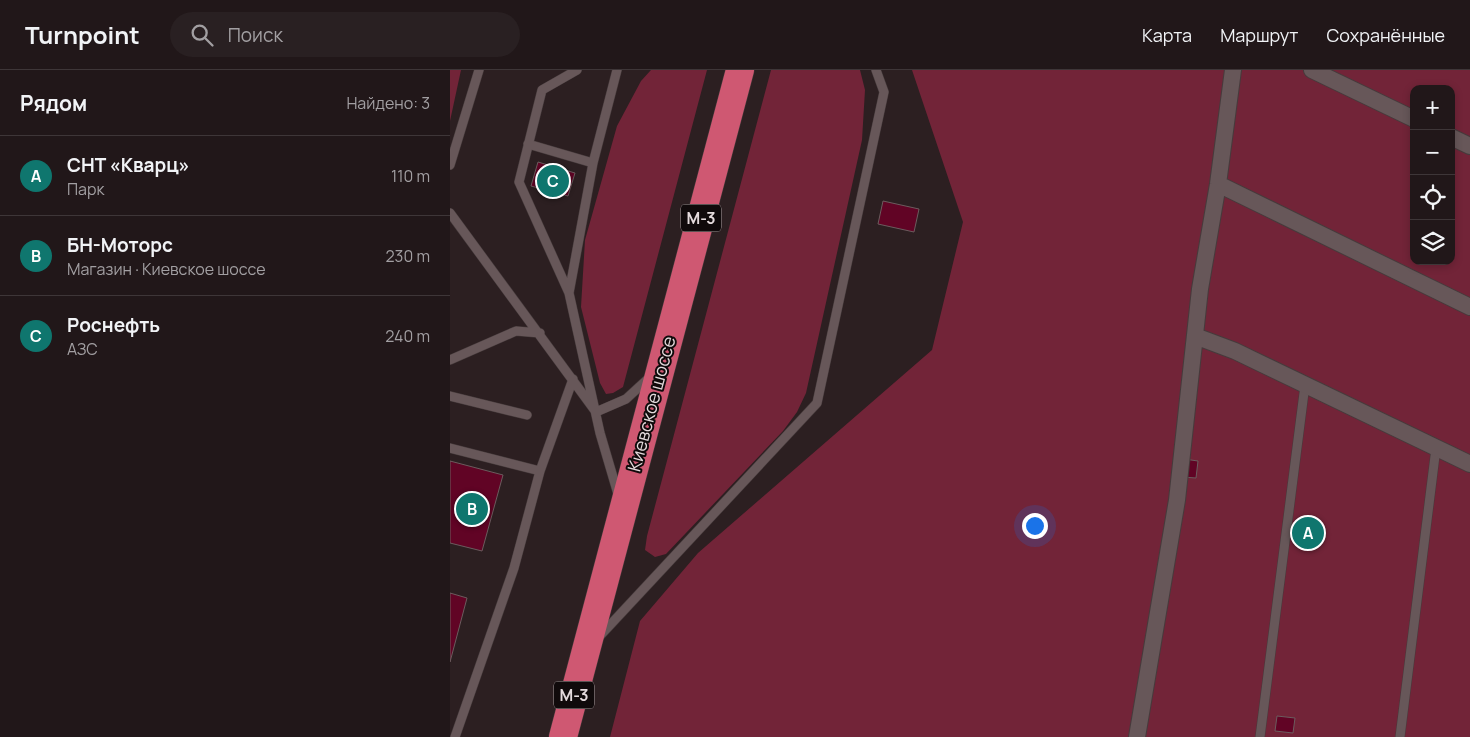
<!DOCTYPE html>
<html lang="ru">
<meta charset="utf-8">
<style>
body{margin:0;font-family:Manrope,sans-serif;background:#292022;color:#f1f3f6}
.controls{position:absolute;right:15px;top:15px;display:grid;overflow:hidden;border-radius:10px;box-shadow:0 2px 8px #0003}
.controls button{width:45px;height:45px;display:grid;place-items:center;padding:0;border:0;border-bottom:1px solid #3e3638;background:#211719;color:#f1f3f6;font:25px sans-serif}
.you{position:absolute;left:584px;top:455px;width:18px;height:18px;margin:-12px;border:4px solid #fff;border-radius:50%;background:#1a73e8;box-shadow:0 0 0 8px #1a73e833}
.badge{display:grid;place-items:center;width:32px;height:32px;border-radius:50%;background:#0f766e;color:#fff;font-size:16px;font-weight:700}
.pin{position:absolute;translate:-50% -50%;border:2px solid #fff;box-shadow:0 1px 5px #0006}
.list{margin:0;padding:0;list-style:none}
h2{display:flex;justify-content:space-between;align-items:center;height:65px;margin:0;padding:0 20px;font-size:21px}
h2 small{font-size:16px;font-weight:400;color:#a29fa2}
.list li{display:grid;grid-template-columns:32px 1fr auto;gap:15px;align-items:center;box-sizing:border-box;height:80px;padding:0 20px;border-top:1px solid #3e3638}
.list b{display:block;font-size:19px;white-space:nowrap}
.list p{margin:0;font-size:16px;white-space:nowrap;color:#a29fa2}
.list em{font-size:16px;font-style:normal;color:#a29fa2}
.icon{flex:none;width:28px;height:28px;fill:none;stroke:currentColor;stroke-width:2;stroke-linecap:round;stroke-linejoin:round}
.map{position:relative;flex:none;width:1020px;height:667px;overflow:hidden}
header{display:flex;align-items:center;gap:30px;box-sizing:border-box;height:70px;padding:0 25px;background:#211719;border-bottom:1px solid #3e3638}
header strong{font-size:24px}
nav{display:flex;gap:28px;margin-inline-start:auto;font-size:18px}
.search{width:350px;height:45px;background:#292022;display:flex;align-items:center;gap:12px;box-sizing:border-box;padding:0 18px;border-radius:28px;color:#a29fa2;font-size:19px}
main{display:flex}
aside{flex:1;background:#211719}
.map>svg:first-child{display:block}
.green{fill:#722438;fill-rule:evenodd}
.building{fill:#610425;stroke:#6c5c5e}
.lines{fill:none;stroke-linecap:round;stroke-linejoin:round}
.lane-casing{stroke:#463b3c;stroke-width:10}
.street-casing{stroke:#463b3c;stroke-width:18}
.highway-casing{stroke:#463b3c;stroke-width:29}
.lane{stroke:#675759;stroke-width:9}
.street{stroke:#675759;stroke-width:16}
.highway{stroke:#cf5872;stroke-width:28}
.labels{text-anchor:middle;stroke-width:4;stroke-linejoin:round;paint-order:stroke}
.shield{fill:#100a0b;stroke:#a49c9d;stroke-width:1}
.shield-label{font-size:16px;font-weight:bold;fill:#e4dadc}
.street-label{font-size:18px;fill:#e4dadc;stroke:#100a0b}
</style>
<header>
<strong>Turnpoint</strong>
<div class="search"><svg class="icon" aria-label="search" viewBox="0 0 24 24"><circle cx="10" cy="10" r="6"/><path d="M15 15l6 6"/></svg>Поиск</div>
<nav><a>Карта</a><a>Маршрут</a><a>Сохранённые</a></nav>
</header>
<main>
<aside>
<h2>Рядом<small>Найдено: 3</small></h2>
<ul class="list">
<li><span class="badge">A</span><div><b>СНТ «Кварц»</b><p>Парк</p></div><em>110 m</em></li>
<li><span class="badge">B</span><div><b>БН-Моторс</b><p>Магазин · Киевское шоссе</p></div><em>230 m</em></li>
<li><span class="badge">C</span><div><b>Роснефть</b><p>АЗС</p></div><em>240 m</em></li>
</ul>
</aside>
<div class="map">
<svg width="1020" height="667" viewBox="0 0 1020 667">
<rect width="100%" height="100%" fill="#2c1f21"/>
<path class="green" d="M 0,0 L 11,0 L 0,51 Z
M 201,0 L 257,0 L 173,317 L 163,323 L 156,324 L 150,313 L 131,237 L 135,170 L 167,56 L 191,11 Z
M 321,0 L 410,0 L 415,20 L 412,70 L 356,323 L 347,342 L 333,361 L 216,484 L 205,487 L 195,480 L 197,466 Z
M 462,0 L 1020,0 L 1020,667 L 160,667 L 190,551 L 248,483 L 482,280 L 513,152 ZM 964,19 L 1001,19 L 1001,191 L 964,191 Z"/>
<path class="building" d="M 88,92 L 125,103 L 118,126 L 81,116 Z
M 433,131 L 469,139 L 464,162 L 428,154 Z
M 734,389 L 748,391 L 746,408 L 732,407 Z
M 0,391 L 53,405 L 32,481 L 0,473 Z
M 0,523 L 17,528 L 0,592 Z
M 827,646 L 845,648 L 843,663 L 825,661 Z"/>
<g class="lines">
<g class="lane-casing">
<path id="lane" d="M 127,0 L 92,20 L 69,112 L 119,223 L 150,363 L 168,424
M 78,74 L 143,93
M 0,95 L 29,0
M 0,143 L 146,342 L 176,329 L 200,307
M 119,223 L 143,93 L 167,0
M 0,290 L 66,261 L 90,263
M 0,326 L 77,345
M 0,378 L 90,401
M 147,569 L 367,333 L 434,22 L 426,0
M 5,667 L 64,498 L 90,401 L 123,309
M 810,667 L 855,315
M 950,667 L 986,378"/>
</g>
<g class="street-casing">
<path id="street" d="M 862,0 L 964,49
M 1001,67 L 1020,76
M 768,114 L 1020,237
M 745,266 L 785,281 L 1020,394
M 687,667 L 727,430 L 750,219 L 768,114 L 783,0"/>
</g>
<g class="highway-casing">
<path id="highway" d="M 113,667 L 290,0"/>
</g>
<use href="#lane" class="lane"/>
<use href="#street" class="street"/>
<use href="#highway" class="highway"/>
</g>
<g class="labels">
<g class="shield">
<rect x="231" y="134.5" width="40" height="27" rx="4"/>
<rect x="104" y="611.5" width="40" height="27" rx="4"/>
</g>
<g class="shield-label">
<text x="251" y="154">М-3</text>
<text x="124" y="631">М-3</text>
</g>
<g class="street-label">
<text transform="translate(202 334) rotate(-75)" y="6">Киевское шоссе</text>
</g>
</g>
</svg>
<div class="controls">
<button>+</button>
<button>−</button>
<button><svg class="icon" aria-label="locate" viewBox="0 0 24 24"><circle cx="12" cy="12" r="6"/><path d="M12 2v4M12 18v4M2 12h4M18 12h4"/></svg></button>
<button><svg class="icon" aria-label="layers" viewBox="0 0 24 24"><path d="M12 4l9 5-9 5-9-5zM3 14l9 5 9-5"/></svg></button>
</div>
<div class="you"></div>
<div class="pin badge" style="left:858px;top:463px">A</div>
<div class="pin badge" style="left:22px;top:439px">B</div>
<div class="pin badge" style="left:103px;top:111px">C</div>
</div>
</main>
